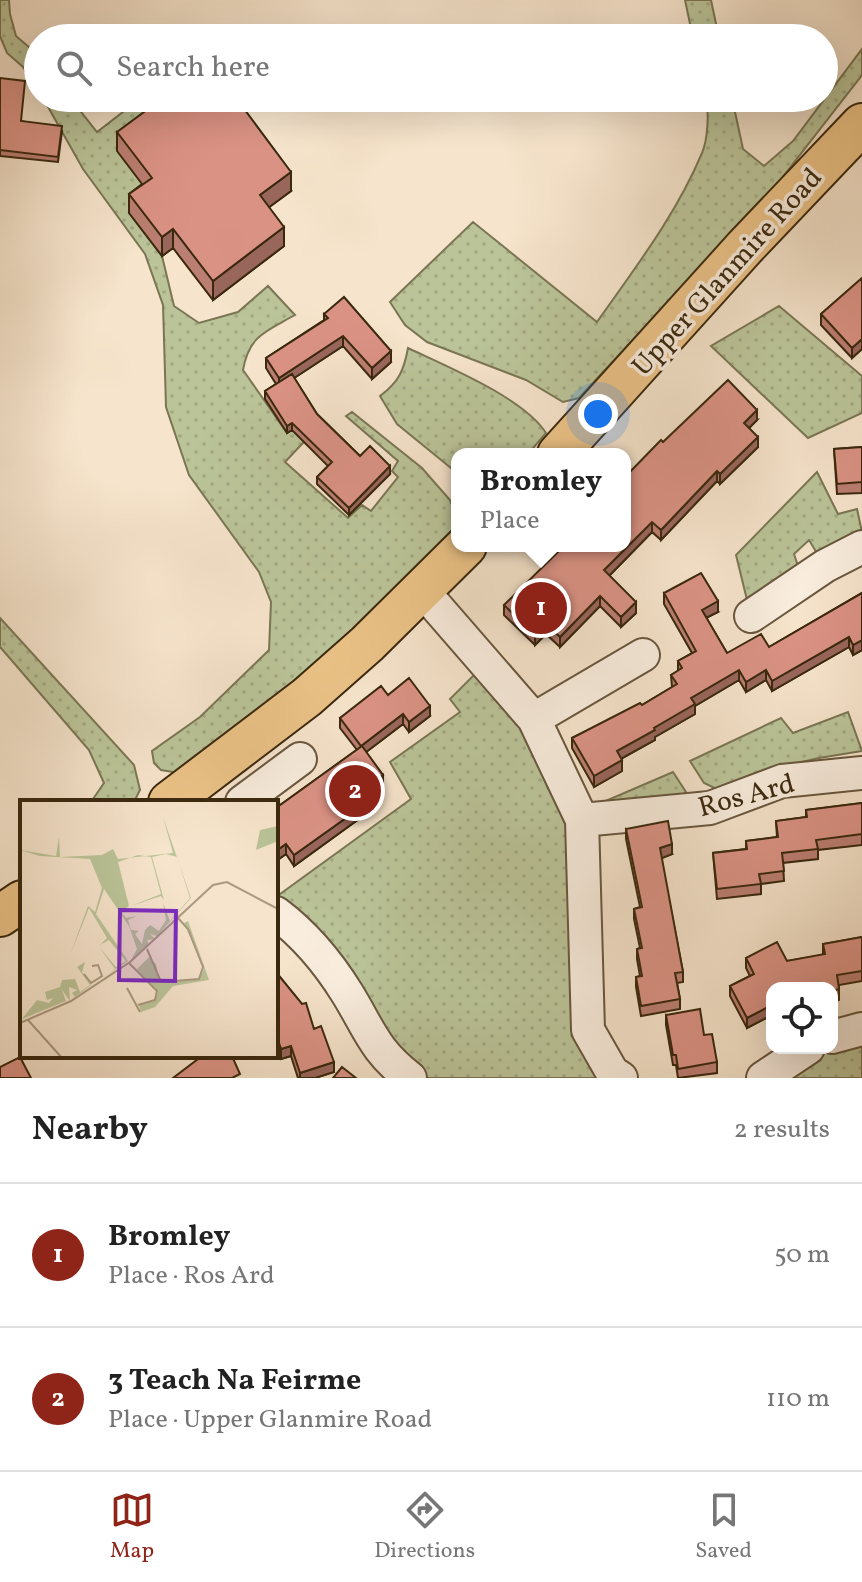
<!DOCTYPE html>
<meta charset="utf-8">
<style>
body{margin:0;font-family:Vollkorn,serif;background:#f6f6f6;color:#222}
.controls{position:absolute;right:24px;bottom:24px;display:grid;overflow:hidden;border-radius:16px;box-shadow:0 8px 32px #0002}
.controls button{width:72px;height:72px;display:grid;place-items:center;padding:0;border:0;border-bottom:2px solid #e0e0e0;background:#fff;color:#222;font:40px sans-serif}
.you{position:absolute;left:598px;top:414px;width:28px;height:28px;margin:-20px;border:6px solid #fff;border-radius:50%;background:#1a73e8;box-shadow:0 0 0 12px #1a73e833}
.badge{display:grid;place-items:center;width:52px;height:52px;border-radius:50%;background:#8f2418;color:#fff;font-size:26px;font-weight:700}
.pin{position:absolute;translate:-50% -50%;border:4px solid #fff;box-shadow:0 2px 8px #0006}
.popup{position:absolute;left:451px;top:448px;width:180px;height:104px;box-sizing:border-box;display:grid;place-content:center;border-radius:16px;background:#fff;filter:drop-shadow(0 2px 6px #0005);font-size:26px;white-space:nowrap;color:#767676}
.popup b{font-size:30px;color:#222}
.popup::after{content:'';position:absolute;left:50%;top:100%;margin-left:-16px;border:16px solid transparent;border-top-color:#fff}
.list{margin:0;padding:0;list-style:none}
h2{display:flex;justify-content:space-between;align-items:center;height:104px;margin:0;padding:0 32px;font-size:34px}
h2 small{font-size:26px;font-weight:400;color:#767676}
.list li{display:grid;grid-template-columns:52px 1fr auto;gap:24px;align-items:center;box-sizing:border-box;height:144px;padding:0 32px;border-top:2px solid #e0e0e0}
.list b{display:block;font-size:30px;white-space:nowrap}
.list p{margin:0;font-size:26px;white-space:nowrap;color:#767676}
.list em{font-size:26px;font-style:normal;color:#767676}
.icon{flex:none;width:44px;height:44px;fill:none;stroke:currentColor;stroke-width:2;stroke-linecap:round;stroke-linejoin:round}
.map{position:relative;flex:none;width:862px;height:1078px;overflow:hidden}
.search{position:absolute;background:#fff;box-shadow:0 8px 32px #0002;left:24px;right:24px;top:24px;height:88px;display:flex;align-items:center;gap:20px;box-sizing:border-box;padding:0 28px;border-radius:44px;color:#767676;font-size:30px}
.sheet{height:392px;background:#fff}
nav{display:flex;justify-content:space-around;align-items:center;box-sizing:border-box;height:112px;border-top:2px solid #e0e0e0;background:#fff;font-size:22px;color:#767676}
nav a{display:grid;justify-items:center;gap:4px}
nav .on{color:#8f2418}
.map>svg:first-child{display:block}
.green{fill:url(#green-dots);stroke:#7a7654;stroke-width:2}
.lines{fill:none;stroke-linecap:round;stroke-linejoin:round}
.minor-casing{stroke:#69573e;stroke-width:36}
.major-casing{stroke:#3a280e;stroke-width:44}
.minor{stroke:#f9edde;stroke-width:32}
.major{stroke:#ebc286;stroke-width:40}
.wall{fill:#bb7e72;stroke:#3a280e;stroke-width:2}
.shaded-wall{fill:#99665c;stroke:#3a280e;stroke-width:2}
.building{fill:#da9284;stroke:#3a280e;stroke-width:2}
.labels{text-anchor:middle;stroke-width:7;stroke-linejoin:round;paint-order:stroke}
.street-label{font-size:28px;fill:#3a280e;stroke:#f9edde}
.inset-road{fill:none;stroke:#ab9980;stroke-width:2}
.view{fill:#7b2cbf;fill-opacity:0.15;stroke:#7b2cbf;stroke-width:4}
.inset-edge{fill:none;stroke:#3a280e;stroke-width:4}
</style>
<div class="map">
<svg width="862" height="1078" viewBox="0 0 862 1078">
<defs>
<pattern id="green-dots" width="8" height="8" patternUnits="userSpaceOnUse" patternTransform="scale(2)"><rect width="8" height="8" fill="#bbc499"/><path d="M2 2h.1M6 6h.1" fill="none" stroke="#a2a883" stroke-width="1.8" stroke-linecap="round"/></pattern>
</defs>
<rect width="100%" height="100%" fill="#f6e4cc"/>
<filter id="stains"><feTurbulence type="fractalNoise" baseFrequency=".0025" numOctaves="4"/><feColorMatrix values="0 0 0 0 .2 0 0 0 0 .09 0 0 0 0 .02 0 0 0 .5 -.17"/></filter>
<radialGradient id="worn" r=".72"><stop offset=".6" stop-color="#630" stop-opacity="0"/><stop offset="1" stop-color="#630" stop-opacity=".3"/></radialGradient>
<path class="green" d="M 0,0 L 9,0 L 10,14 L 16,36 L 38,55 L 38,91 L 23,67 L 7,53 L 0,36 Z
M 685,0 L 711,0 L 719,38 L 693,38 Z
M 862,49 L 862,75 L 778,183 L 579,398 L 563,402 L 526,380 L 427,342 L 405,325 L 390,302 L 473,222 L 597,322 C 635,268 676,215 702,153 C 708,139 709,113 706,98 L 732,98 L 743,149 L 764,166 L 793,141 Z
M 43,98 L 70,98 L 97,132 L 141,98 L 188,98 L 152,197 L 129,213 L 162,256 L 174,306 L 199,323 L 238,312 L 268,286 L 295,315 C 267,331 249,335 243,370 L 287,433 L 314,417 L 320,425 L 285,462 L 348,518 L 362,505 L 371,511 L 398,477 L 392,471 L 398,461 L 346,416 L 352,412 L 422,468 L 450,500 L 457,518 L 457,538 L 337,649 L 179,773 L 161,770 L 154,763 L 152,751 L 200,717 L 269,650 L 271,602 L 259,572 L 189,475 L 166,407 L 163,305 L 145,254 L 83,169 Z
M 779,306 L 862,376 L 862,413 L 808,438 L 711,346 Z
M 408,348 C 446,366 524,398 546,433 L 528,454 L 457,454 L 457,473 L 397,424 L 380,396 C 399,382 404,370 408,348 Z
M 817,472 L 838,514 L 857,509 L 862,532 L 818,555 L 809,540 L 794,554 L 803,581 L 751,616 L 736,555 Z
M 0,618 L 134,765 L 140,790 L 134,802 L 91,802 L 104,783 L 89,750 L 0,647 Z
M 480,669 L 528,731 L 572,828 L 608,1078 L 423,1078 L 276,900 L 276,897 L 411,799 L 390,762 L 460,712 L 450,699 Z
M 848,712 L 862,751 L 819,758 L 759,772 L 758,782 L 729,795 L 704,783 L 690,761 L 781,718 L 793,733 Z
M 673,772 L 686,792 L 678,805 L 601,803 Z
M 862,1029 L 862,1078 L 764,1078 Z"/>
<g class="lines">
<g class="minor-casing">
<path id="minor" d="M 422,590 L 534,719 L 582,820 L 588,1030 L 612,1072 L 621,1078
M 751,616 L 825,566 L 862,547
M 534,719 L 643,655
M 242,802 L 300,759
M 582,820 L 710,808 L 782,781 L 862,773
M 276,913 C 304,934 329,964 347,993 C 370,1030 373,1049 410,1078
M 832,1037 L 862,1029
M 763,1078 L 808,1048"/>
</g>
<g class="major-casing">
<path id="major" d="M 558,454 L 745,247 L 862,124
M 169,802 L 307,697 L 367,644 L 466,546
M 0,916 L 22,901"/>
</g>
<use href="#minor" class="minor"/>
<use href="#major" class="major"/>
</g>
<path class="wall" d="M 0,78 L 21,121 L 62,131 L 58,162 L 0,156 Z
M 117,132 L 291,191 L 269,207 L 284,246 L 213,300 L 173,248 L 162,256 L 129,213 L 129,194 L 142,184 L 117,151 Z
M 862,278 L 862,349 L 852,358 L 821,325 L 821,314 Z
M 324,314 L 391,362 L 372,379 L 343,346 L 294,378 L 317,414 L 360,456 L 390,474 L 349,515 L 317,484 L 317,477 L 328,466 L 292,430 L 287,433 L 265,399 L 265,391 L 276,384 L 266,368 L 266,358 L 324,320 Z
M 757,420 L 749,428 L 758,447 L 720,484 L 717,481 L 661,540 L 652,532 L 609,576 L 636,613 L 621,627 L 600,606 L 560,647 L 546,634 L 535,645 L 504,615 L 504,605 L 625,546 L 625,477 L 663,442 Z
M 862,447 L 862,493 L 837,494 L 834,449 Z
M 664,593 L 718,612 L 706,618 L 727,653 L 769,647 L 862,593 L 862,650 L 853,655 L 849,647 L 772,691 L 766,680 L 746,692 L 739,680 L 695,706 L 695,714 L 655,737 L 655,740 L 621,759 L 622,771 L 594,787 L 572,748 L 572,738 L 642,705 L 672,687 L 671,675 L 678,671 L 678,661 L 692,653 L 664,604 Z
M 388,695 L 430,716 L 409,732 L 403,724 L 366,752 L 383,785 L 371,794 L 374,808 L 294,866 L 286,854 L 276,861 L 276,808 L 357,750 L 340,728 L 340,718 Z
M 862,803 L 862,845 L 818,850 L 818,859 L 783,863 L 784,881 L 761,884 L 761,894 L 717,899 L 713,853 L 746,849 L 746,841 L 777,837 L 776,821 L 806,817 L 806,810 Z
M 626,829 L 672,854 L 661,858 L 683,972 L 683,982 L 677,983 L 680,999 L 680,1009 L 641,1016 L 636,987 L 636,977 L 640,976 L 637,959 L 637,949 L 640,948 L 634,919 L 634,909 L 640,907 L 626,839 Z
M 862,937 L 862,981 L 839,985 L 839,1000 L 832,1001 L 832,988 L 772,988 L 772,1015 L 747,1028 L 730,996 L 730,986 L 750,976 L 746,968 L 746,958 L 787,961 L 823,955 L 823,944 Z
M 276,972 L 314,1029 L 334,1072 L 315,1078 L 298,1078 L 291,1056 L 281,1059 L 276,1044 Z
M 666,1015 L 704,1035 L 717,1062 L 717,1073 L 678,1078 L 676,1065 L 673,1065 L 666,1025 Z"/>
<path class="shaded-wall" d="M 291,172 L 291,191 L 260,214 L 260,195 Z
M 284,227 L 284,246 L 213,300 L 213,281 Z
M 173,229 L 173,248 L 162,256 L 162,237 Z
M 343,336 L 343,346 L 279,388 L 279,378 Z
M 862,339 L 862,349 L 852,358 L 852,348 Z
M 391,351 L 391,362 L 372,379 L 372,368 Z
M 757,410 L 757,420 L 744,433 L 744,423 Z
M 292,423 L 292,430 L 287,433 L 287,426 Z
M 758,437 L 758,447 L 720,484 L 720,474 Z
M 390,466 L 390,474 L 349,515 L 349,508 Z
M 717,471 L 717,481 L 661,540 L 661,530 Z
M 652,522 L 652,532 L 604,581 L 604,570 Z
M 600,596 L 600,606 L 560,647 L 560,637 Z
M 718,601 L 718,612 L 702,620 L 702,610 Z
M 636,602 L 636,613 L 621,627 L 621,617 Z
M 546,624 L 546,634 L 535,645 L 535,635 Z
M 849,637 L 849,647 L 772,691 L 772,681 Z
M 862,640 L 862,650 L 853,655 L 853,645 Z
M 739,670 L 739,680 L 695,706 L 695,714 L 655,737 L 655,740 L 617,761 L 617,751 L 654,728 L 691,698 Z
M 766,670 L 766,680 L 746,692 L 746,682 Z
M 430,706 L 430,716 L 409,732 L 409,722 Z
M 403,714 L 403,724 L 361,756 L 361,746 Z
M 622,760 L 622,771 L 594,787 L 594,776 Z
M 383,775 L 383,785 L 366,797 L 366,787 Z
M 374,798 L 374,808 L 294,866 L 294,855 Z
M 286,844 L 286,854 L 276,861 L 276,851 Z
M 672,844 L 672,854 L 660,859 L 660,848 Z
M 772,1005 L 772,1015 L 747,1028 L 747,1018 Z
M 291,1046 L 291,1056 L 281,1059 L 281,1049 Z
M 334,1062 L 334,1072 L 315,1078 L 300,1078 L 300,1073 Z"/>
<path class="building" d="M 0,78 L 25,81 L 21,121 L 62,126 L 58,157 L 0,150 Z
M 163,98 L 236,98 L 291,172 L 260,195 L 284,227 L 213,281 L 173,229 L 162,237 L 129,194 L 152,178 L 117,132 Z
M 862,278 L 862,339 L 852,348 L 821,314 Z
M 344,297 L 391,351 L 372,368 L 343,336 L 279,378 L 266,358 L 328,318 L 324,314 Z
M 292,374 L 317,414 L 360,456 L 370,446 L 390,466 L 349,508 L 317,477 L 332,462 L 292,423 L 287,426 L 265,391 Z
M 728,380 L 757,410 L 744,423 L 758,437 L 720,474 L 717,471 L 661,530 L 652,522 L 604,570 L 636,602 L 621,617 L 600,596 L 560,637 L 546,624 L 535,635 L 504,605 L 564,546 L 625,546 L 625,493 L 628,491 L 625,488 L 625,477 L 661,440 L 663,442 Z
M 862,447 L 862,482 L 837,484 L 834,449 Z
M 701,573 L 718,601 L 702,610 L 727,653 L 761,634 L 769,647 L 862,593 L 862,640 L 853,645 L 849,637 L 772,681 L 766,670 L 746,682 L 739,670 L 691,698 L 695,704 L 654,728 L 655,730 L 617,751 L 622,760 L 594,776 L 572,738 L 640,703 L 642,705 L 677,684 L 671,675 L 682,668 L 678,661 L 696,651 L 664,593 Z
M 409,678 L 430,706 L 409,722 L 403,714 L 361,746 L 340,718 L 381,686 L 388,695 Z
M 362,746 L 383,775 L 366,787 L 374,798 L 294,855 L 286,844 L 276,851 L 276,808 Z
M 862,803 L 862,834 L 816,840 L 818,849 L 782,853 L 784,871 L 759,874 L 761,884 L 717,889 L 713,853 L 747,849 L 746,841 L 778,837 L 776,821 L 807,817 L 806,810 Z
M 668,821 L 672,844 L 660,848 L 683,972 L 675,973 L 680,999 L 641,1006 L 636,977 L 642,976 L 637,949 L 642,948 L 634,909 L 642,907 L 626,829 Z
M 862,937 L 862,971 L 837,975 L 839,989 L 832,991 L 832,988 L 772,988 L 772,1005 L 747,1018 L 730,986 L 754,974 L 746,958 L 777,942 L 787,961 L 825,954 L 823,944 Z
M 276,972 L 302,1004 L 306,1003 L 314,1029 L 321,1026 L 334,1062 L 300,1073 L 291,1046 L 281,1049 L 276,1034 Z
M 700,1009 L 704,1035 L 712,1034 L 717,1062 L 678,1069 L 676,1055 L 673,1055 L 666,1015 Z
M 202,1056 L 232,1056 L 240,1074 L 232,1078 L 173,1078 Z
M 20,1057 L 31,1078 L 0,1078 L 0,1067 Z
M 342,1067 L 356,1078 L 333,1078 Z"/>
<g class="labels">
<g class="street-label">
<text transform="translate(726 271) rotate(-48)" y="10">Upper Glanmire Road</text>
<text transform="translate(746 794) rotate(-15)" y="10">Ros Ard</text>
</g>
</g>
<g transform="translate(20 800)">
<rect width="258" height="258" fill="#f6e4cc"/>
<path d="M 143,17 L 171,98 L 137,136 L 130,134 L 135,139 L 127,140 L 129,145 L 111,160 L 117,149 L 109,126 L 84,89 L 76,114 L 108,161 L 87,175 L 95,169 L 80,148 L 96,167 L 106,161 L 89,140 L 80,145 L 87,138 L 69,108 L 50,155 L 68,106 L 75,112 L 82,88 L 70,59 L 20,56 L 0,50 L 36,56 L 39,37 L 40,57 L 82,55 L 93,49 L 98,59 L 153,53 ZM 118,55 L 131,57 L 141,94 L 111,106 L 141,96 L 144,100 L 132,57 L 146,54 L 157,57 L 170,98 L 150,121 L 143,103 L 146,120 L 139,131 L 130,125 L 125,130 L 122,144 L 115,134 L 119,131 L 111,130 L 108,120 L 117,116 L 106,118 L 101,112 L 109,106 L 98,62 ZM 168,121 L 189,180 L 153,186 L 135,207 L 121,212 L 119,205 L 133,201 L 138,193 L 117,169 L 129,157 L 136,164 L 139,181 L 179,179 L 184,169 L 164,123 ZM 65,162 L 62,172 L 71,185 L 55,197 L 52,193 L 57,190 L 49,187 L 50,201 L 42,190 L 46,201 L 2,219 L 17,200 L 29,203 L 33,198 L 27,200 L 25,192 L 40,187 L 42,180 L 55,179 L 60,192 L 70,185 L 57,167 Z" fill="#bbc499" fill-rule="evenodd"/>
<path d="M 258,26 L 258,41 L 236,50 L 240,30 Z" fill="#bbc499"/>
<path class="inset-road" d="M 127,149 L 141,182 L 179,179 L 183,167 L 168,129 L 158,118M 109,163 L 137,191 L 135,200 L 118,205M 64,174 L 71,183 L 82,176 L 78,165 L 72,166M 107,188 L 120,212M 8,220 L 42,258M 0,223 L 51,201 L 110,162 L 193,85 L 207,82 L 258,109"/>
<path class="view" d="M 100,110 L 156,111 L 155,181 L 99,180 Z"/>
<rect width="258" height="258" class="inset-edge"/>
</g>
<rect width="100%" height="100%" filter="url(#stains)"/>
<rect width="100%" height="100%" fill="url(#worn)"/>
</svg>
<div class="controls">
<button><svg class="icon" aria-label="locate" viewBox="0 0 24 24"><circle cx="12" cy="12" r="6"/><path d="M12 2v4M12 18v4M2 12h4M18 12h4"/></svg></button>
</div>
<div class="you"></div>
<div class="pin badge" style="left:541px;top:608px">1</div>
<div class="popup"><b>Bromley</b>Place</div>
<div class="pin badge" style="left:355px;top:791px">2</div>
<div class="search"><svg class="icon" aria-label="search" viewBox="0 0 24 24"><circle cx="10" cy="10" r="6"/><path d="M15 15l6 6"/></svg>Search here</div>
</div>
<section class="sheet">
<h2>Nearby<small>2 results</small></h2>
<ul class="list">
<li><span class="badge">1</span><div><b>Bromley</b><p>Place · Ros Ard</p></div><em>50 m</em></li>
<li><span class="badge">2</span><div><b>3 Teach Na Feirme</b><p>Place · Upper Glanmire Road</p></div><em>110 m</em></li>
</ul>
</section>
<nav>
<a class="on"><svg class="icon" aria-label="map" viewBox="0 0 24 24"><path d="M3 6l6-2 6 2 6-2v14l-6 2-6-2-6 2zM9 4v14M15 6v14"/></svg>Map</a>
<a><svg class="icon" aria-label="directions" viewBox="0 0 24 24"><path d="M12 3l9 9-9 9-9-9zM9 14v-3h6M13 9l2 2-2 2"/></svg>Directions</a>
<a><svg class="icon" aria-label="saved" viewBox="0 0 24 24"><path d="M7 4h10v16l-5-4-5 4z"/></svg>Saved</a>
</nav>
